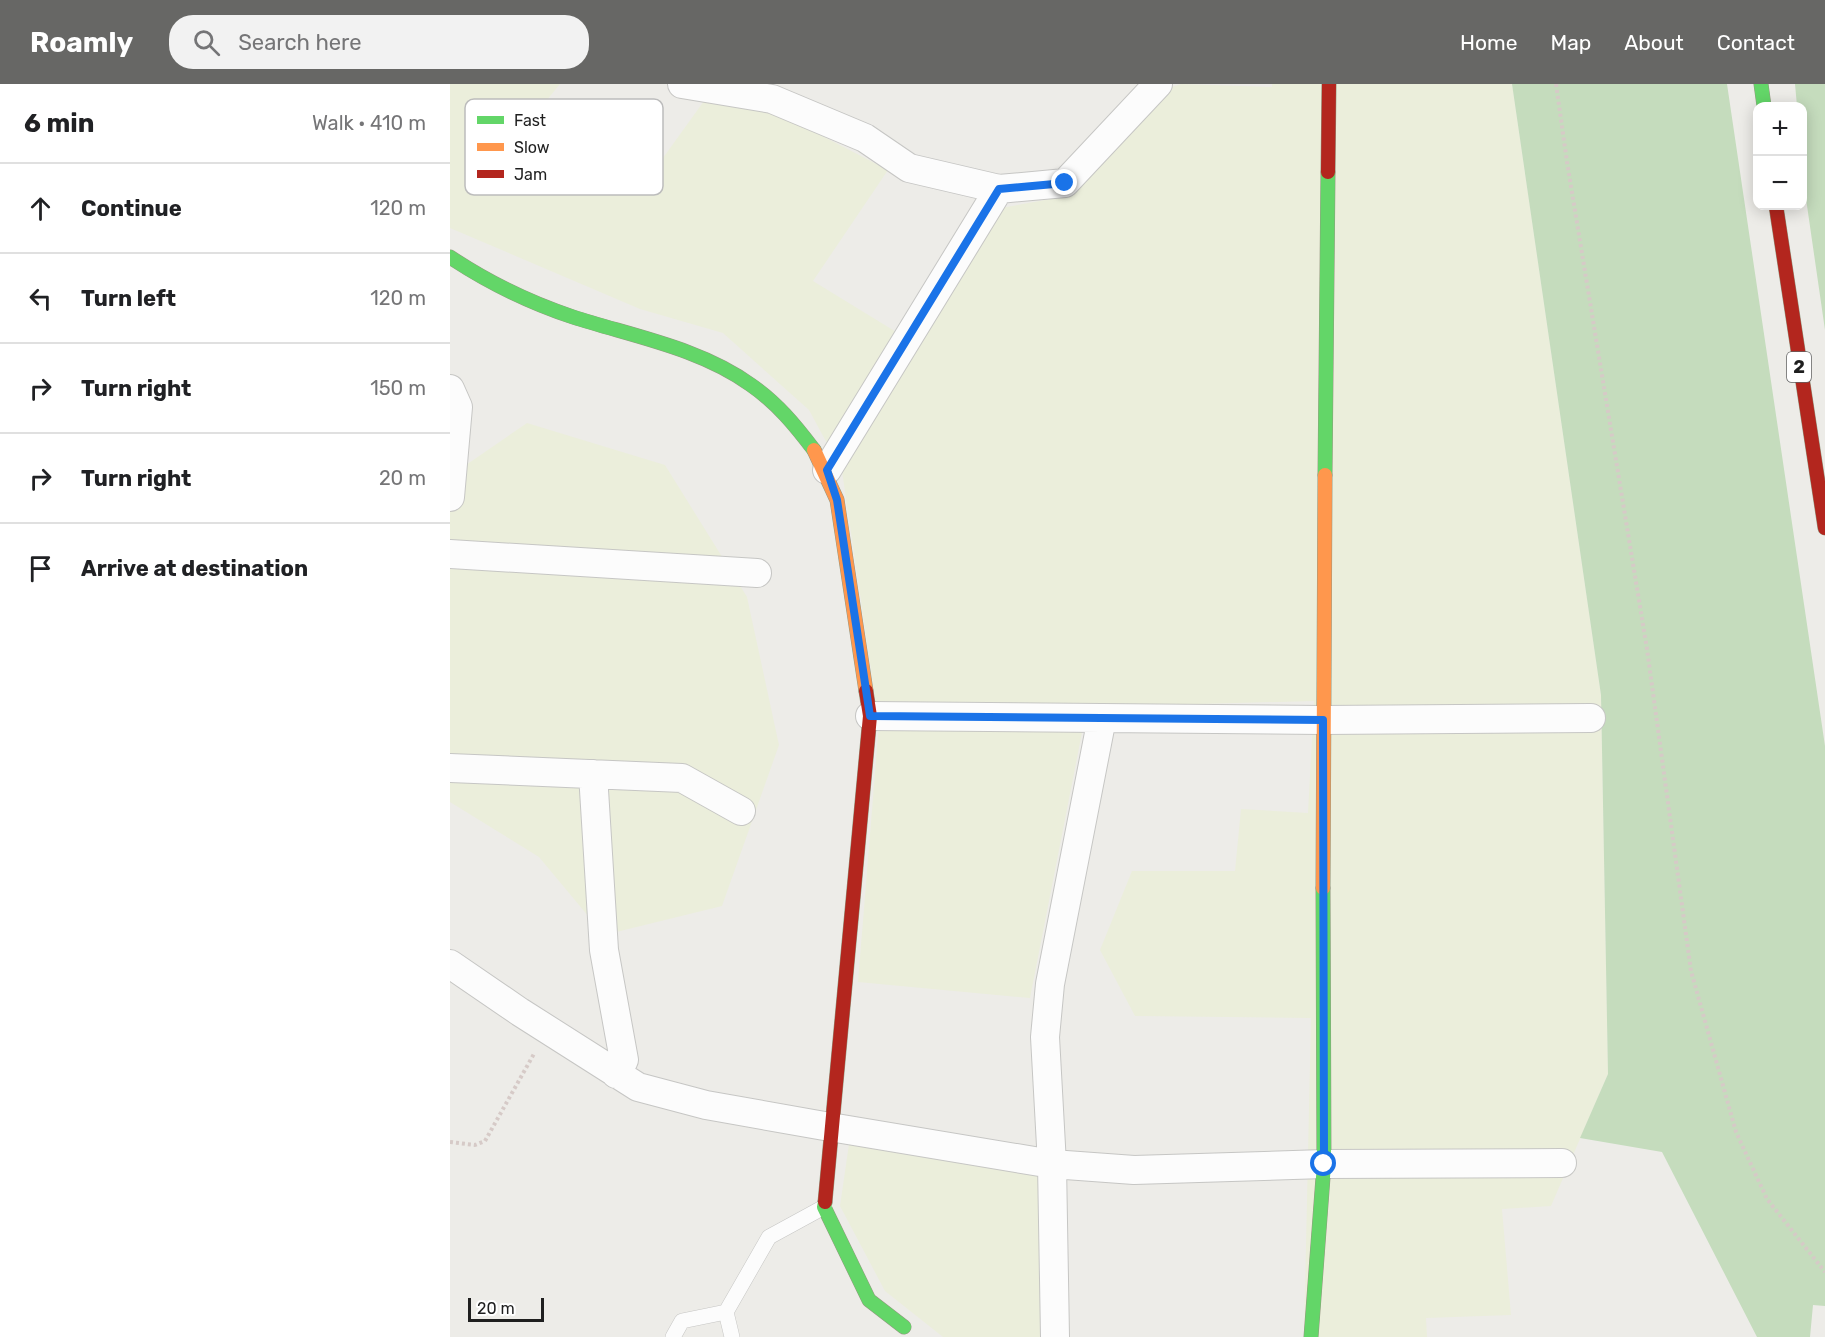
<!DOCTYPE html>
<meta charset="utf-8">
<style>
body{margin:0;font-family:Rubik,sans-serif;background:#f2f2f2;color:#202124}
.controls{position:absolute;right:18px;top:18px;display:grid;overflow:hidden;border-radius:12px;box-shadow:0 3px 15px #0003}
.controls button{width:54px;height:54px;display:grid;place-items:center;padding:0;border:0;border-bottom:2px solid #e0e0e0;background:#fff;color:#202124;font:30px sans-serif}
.scale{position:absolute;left:18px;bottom:15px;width:76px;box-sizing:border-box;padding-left:6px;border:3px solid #1f1f1f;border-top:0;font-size:16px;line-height:21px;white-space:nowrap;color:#1f1f1f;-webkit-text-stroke:4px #fff;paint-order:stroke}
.stop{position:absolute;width:18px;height:18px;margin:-14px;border:4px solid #1a73e8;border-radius:50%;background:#fff}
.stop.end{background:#1a73e8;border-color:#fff;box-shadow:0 2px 6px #0008}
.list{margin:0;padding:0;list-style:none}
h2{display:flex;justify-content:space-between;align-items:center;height:78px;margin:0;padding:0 24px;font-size:26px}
h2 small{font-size:20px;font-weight:400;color:#757577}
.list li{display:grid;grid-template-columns:39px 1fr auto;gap:18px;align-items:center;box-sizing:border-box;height:90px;padding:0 24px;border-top:2px solid #e0e0e0}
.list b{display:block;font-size:22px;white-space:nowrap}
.list em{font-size:20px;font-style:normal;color:#757577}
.icon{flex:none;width:33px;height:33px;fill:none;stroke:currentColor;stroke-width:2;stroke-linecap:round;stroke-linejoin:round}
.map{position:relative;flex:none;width:1375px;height:1253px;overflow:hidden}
header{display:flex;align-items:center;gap:36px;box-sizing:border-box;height:84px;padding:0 30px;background:#676765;color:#fff}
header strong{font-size:28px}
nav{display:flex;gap:33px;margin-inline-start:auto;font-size:21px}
.search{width:420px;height:54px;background:#f2f2f2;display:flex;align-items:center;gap:15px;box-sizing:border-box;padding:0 21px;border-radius:24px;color:#757577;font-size:22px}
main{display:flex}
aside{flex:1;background:#fff}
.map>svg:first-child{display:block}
.farmland{fill:#ebeedb}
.forest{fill:#c5dcbd}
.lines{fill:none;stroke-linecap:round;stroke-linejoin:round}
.lane-casing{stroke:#c6c6c4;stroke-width:16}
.street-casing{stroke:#c6c6c4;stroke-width:30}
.fast-casing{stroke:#949880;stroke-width:15}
.slow-casing{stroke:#949880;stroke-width:15}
.jam-casing{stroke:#949880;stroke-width:15}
.path{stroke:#d6cac7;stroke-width:4;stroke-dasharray:3 3;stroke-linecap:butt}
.lane{stroke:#fcfcfc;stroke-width:15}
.street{stroke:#fcfcfc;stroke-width:28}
.fast{stroke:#63d668;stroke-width:14}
.slow{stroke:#ff974d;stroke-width:14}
.jam{stroke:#b3261e;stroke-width:14}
.route{stroke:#1a73e8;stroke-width:8}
.labels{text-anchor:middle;stroke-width:4.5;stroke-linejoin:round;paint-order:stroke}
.shield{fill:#fff;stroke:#626262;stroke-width:1.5}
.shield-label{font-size:18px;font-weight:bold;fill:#1f1f1f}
.key{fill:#fff;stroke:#bcbcbc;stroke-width:1.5}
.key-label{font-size:16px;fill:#1f1f1f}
</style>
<header>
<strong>Roamly</strong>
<div class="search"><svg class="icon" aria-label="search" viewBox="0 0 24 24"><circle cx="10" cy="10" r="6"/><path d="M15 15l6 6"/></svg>Search here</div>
<nav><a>Home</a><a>Map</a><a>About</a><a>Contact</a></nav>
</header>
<main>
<aside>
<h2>6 min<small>Walk · 410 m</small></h2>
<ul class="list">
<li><svg class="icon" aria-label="ahead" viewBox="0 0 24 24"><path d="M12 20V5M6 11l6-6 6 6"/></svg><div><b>Continue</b></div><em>120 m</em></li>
<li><svg class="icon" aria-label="left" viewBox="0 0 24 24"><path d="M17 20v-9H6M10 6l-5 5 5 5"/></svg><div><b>Turn left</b></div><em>120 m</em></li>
<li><svg class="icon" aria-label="right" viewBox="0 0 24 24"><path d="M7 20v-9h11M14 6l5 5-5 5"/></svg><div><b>Turn right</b></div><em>150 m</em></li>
<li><svg class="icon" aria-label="right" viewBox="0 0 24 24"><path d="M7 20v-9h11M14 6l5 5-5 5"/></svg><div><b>Turn right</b></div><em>20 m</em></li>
<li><svg class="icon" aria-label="arrive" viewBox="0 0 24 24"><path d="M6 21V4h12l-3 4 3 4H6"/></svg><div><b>Arrive at destination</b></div></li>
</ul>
</aside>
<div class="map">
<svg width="1375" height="1253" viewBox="0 0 1375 1253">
<rect width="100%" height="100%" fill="#edece8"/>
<path class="farmland" d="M 0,0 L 110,0 L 87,28 L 200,92 L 254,17 L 324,27 L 438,86 L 363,197 L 469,262 L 551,124 L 606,114 L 630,102 L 716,5 L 731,0 L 822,3 L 822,0 L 1062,0 L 1151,611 L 1158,990 L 1101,1122 L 1052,1125 L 1061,1231 L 976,1234 L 977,1253 L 854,1253 L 861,934 L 685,932 L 650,866 L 682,787 L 785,787 L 791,725 L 858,729 L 864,617 L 637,623 L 580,914 L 408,898 L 429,640 L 392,387 L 359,326 L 273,249 L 190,225 L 0,144 Z
M 77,339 L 215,381 L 297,513 L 329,661 L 272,822 L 154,851 L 89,773 L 0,718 L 0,384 L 16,381 Z
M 399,1060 L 597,1091 L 594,1253 L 493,1253 L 435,1207 L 390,1122 Z"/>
<path class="forest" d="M 1062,0 L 1277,0 L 1375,662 L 1375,1222 L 1363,1221 L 1360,1253 L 1307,1253 L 1212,1068 L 1130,1054 L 1158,990 L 1151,611 Z
M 1345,0 L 1375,0 L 1375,246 L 1353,94 L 1352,22 L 1347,22 Z"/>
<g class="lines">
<g class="lane-casing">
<path id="lane" d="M 223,1253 L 232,1237 L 276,1228
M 282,1253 L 276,1228 L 319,1153 L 374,1123"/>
</g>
<g class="street-casing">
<path id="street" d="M 232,0 L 322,15 L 415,54 L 459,84 L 549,105 L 615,99 L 708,0
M 0,305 L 8,323 L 0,413
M 377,386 L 549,105
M 0,470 L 307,489
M 420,632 L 873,636 L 1141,634
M 0,684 L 232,694 L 291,727
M 143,690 L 154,866 L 174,976 L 166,990
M 0,880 L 70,928 L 188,1003 L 256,1021 L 380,1043 L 602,1080 L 684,1086 L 874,1080 L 1112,1079
M 605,1253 L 602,1080 L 595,953 L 600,900 L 652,634"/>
</g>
<g class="fast-casing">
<path id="fast" d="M 1311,0 L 1314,22
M 0,173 C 39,199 78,218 123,233 C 182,252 250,264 301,301 C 327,319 345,341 364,366
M 875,391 L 878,88
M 375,1118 L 374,1123 L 419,1216 L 454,1243
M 861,1253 L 874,1080 L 873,804"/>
</g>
<g class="slow-casing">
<path id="slow" d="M 364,366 L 387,416 L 416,607
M 873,804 L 875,391"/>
</g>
<g class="jam-casing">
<path id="jam" d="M 878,88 L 879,0
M 1326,122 L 1375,444
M 375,1118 L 420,632 L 416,607"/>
</g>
<path class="path" d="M 1106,0 L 1117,78 L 1197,565 L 1241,887 L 1286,1048 L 1317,1115 L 1375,1188
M 0,1058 L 25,1061 L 35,1057 L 85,968"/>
<use href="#lane" class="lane"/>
<use href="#street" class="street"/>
<use href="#fast" class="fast"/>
<use href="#slow" class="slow"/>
<use href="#jam" class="jam"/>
</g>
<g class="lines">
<path class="route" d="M 615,99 L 549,105 L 377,386 L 387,416 L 420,632 L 873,636 L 874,1080"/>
</g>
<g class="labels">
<rect class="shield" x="1337" y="268" width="24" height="30" rx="4.5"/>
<g class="shield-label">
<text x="1349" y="289">2</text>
</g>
</g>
<rect x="15" y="15" width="198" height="96" rx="9" class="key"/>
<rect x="27" y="32" width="27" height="8" fill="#63d668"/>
<rect x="27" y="59" width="27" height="8" fill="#ff974d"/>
<rect x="27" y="86" width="27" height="8" fill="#b3261e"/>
<g class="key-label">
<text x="64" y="42">Fast</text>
<text x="64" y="69">Slow</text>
<text x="64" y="96">Jam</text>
</g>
</svg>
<div class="controls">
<button>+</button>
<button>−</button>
</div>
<div class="scale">20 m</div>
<div class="stop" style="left:874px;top:1080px"></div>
<div class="stop end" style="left:615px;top:99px"></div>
</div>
</main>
